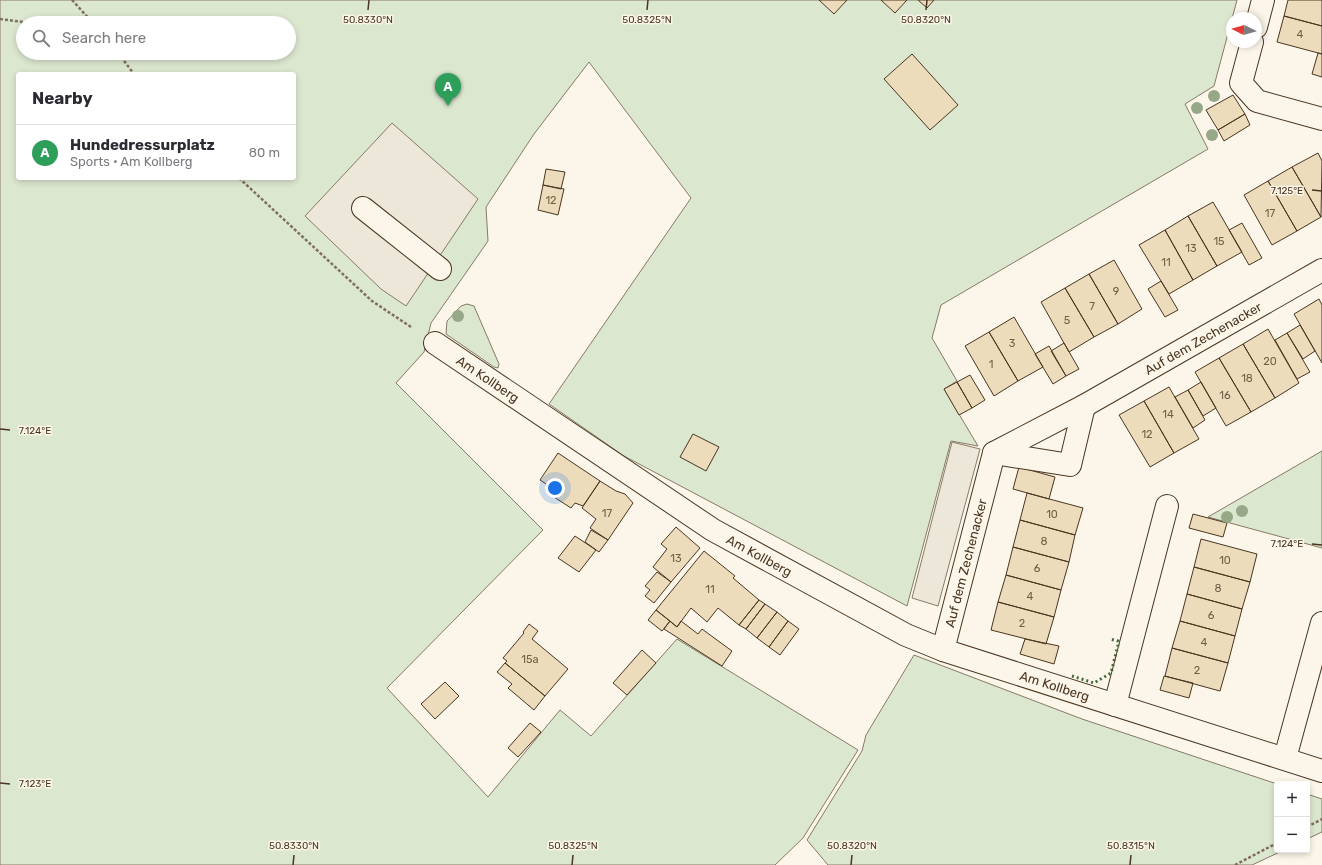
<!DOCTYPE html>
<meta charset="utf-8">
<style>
body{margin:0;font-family:Rubik,sans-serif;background:#f2f2f3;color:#2b2b33}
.controls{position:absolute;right:12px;bottom:12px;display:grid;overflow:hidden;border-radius:4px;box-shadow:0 2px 6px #0003}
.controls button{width:36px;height:36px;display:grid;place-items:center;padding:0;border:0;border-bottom:1px solid #e1e1e2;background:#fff;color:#2b2b33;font:20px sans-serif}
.compass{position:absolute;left:1226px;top:12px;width:36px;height:36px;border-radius:50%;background:#fff;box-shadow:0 2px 6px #0003;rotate:275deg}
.you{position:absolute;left:555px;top:488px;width:14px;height:14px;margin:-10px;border:3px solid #fff;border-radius:50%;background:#1a73e8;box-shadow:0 0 0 6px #1a73e833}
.badge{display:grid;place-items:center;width:26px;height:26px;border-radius:50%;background:#c62828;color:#fff;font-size:13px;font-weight:700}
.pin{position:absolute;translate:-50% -33px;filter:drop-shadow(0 1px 2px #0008)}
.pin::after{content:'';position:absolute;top:21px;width:14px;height:12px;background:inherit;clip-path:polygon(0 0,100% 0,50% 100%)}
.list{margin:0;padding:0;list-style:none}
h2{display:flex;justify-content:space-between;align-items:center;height:52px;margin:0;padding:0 16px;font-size:17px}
h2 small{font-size:13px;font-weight:400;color:#7c7c81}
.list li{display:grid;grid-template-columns:26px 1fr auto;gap:12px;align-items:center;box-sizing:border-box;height:56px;padding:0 16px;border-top:1px solid #e1e1e2}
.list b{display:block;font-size:15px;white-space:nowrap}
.list p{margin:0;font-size:13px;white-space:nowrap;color:#7c7c81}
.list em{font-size:13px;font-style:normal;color:#7c7c81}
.icon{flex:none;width:22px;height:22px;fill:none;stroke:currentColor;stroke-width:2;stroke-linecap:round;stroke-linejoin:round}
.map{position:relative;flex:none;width:1322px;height:865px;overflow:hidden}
.search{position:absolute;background:#fff;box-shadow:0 2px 6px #0003;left:16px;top:16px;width:280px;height:44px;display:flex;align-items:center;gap:10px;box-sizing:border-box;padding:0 14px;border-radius:22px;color:#7c7c81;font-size:15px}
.panel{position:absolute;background:#fff;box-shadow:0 2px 6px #0003;left:16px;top:72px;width:280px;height:108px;border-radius:4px}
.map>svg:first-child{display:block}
.green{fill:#dce7d0;stroke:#887966;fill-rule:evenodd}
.parking{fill:#ede7d9;stroke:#887966}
.building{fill:#ecdcbc;stroke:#4a3520}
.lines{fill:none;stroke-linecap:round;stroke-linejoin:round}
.minor-casing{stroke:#4a3520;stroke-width:24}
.path{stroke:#7f6f5c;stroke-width:2.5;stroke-dasharray:3 2;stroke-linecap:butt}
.minor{stroke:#fbf6e9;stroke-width:22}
.hedge{stroke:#436837;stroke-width:3;stroke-dasharray:2 3;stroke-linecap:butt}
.tree{fill:#96a887}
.ticks{fill:none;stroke:#4a3520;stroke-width:1.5}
.labels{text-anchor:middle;stroke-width:3;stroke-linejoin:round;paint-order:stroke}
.number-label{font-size:11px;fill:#725f47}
.street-label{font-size:13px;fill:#4a3520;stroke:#fbf6e9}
.ticks-label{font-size:10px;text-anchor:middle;fill:#4a3520;stroke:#fbf6e9;stroke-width:3;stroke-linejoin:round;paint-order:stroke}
</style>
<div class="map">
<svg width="1322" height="865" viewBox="0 0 1322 865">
<rect width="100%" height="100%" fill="#fbf6e9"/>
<path class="green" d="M 0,0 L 1237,0 L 1214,86 L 1185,104 L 1208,149 L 941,305 L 932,338 L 957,381 L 944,389 L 978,446 L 951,441 L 907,606 L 624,456 L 549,404 L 691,198 L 589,62 L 534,134 L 486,207 L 488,241 L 431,323 L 424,352 L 396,383 L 543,530 L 387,688 L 488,797 L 560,710 L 591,736 L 677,639 L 858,750 L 803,838 L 775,865 L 0,865 ZM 23,23 L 289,23 L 289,53 L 23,53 ZM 18,74 L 294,74 L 294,178 L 18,178 Z
M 467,304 L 474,306 L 499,364 L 498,368 L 494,367 L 446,334 L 447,321 L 461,306 Z
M 1322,451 L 1322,548 L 1208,517 Z
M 914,655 L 1082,719 L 1277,784 L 1277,850 L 1284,850 L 1252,865 L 828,865 L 807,840 L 862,751 L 866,735 Z
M 1307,794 L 1322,799 L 1322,832 L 1307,839 Z"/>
<path class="parking" d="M 392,123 L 478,199 L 406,306 L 381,289 L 305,216 Z
M 952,442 L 980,449 L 938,606 L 912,598 Z"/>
<path class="building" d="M 819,0 L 847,0 L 834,14 Z
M 881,0 L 907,0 L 895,13 Z
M 918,0 L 934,0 L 927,8 Z
M 1288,0 L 1322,0 L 1322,26 L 1284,16 Z
M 1284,16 L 1322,26 L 1322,54 L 1277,42 Z
M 1318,53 L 1322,54 L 1322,77 L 1312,74 Z
M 912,54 L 958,105 L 930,130 L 884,79 Z
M 1233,95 L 1245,114 L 1218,130 L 1206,110 Z
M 1245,114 L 1250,125 L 1224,141 L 1218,130 Z
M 1318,153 L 1322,161 L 1321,217 L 1292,167 Z
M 1292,167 L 1321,217 L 1297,231 L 1268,181 Z
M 546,169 L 565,172 L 561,189 L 543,185 Z
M 1268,181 L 1297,231 L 1272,245 L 1244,195 Z
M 543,185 L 564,189 L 558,215 L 538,210 Z
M 1213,202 L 1242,252 L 1217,266 L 1188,216 Z
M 1188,216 L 1217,266 L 1193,280 L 1165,230 Z
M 1242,223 L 1262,258 L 1249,265 L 1229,230 Z
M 1165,230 L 1193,280 L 1169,294 L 1139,245 Z
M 1114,260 L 1142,309 L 1118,324 L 1089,274 Z
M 1089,274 L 1118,324 L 1094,337 L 1065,288 Z
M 1161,281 L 1178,310 L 1165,317 L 1148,289 Z
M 1065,288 L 1094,337 L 1069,352 L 1041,302 Z
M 1319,299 L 1322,305 L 1322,363 L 1294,314 Z
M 1014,317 L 1043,367 L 1018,381 L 989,332 Z
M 1300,325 L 1315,351 L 1303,359 L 1287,333 Z
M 1268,329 L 1299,383 L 1275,398 L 1243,344 Z
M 989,332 L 1018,381 L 994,396 L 965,346 Z
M 1287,333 L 1310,372 L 1297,379 L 1275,340 Z
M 1064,343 L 1079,369 L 1066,376 L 1051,351 Z
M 1243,344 L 1275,398 L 1251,412 L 1219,358 Z
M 1049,346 L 1066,376 L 1053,384 L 1035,354 Z
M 1219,358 L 1251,412 L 1226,426 L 1195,372 Z
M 970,375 L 985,400 L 972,408 L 957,382 Z
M 957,382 L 972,408 L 959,415 L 944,389 Z
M 1201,382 L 1216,408 L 1203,416 L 1188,390 Z
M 1169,387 L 1199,439 L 1174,453 L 1144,401 Z
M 1188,390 L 1205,420 L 1193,428 L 1175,397 Z
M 1144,401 L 1174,453 L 1150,467 L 1119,415 Z
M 693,434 L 719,447 L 706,471 L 680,457 Z
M 558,453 L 600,481 L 583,506 L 575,503 L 571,508 L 554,497 L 558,492 L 540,480 Z
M 1019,467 L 1055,477 L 1049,499 L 1013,489 Z
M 600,481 L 616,491 L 625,494 L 633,503 L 608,540 L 590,528 L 596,519 L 582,508 Z
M 1027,493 L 1083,508 L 1075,535 L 1020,520 Z
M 1193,514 L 1227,523 L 1223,537 L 1189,528 Z
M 1020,520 L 1075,535 L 1069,562 L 1013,547 Z
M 676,527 L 700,548 L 671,582 L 653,567 L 667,549 L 661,544 Z
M 591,530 L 608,540 L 599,552 L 585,542 Z
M 575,536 L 596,550 L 579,572 L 558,558 Z
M 1201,539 L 1257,554 L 1250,582 L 1194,567 Z
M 1013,547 L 1069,562 L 1061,590 L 1006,575 Z
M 704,551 L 735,576 L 733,578 L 759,600 L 739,625 L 718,608 L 707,622 L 691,608 L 677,627 L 656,610 Z
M 1194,567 L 1250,582 L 1242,609 L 1187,594 Z
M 657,572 L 671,582 L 654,603 L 645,596 L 650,590 L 645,586 Z
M 1006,575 L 1061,590 L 1054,617 L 998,602 Z
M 1187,594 L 1242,609 L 1235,636 L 1180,621 Z
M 759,600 L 765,604 L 746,629 L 739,625 Z
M 998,602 L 1054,617 L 1046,644 L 991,630 Z
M 765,604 L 777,612 L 757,638 L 746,629 Z
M 656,610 L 670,621 L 662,631 L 648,620 Z
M 777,612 L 788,621 L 769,647 L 757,638 Z
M 670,621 L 677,627 L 681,621 L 698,634 L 702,629 L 732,651 L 722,666 L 664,629 Z
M 788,621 L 799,629 L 780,655 L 769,647 Z
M 1180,621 L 1235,636 L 1228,663 L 1172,648 Z
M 529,624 L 538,631 L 532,639 L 568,669 L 545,696 L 505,663 L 507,661 L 503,658 L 524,633 L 523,632 Z
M 1025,639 L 1059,646 L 1054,664 L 1020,654 Z
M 1172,648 L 1228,663 L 1220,691 L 1165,676 Z
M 642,650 L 656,663 L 627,695 L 613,683 Z
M 505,663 L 545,696 L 534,710 L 508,688 L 512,684 L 497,672 Z
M 1164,676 L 1193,683 L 1189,698 L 1160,690 Z
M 445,682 L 459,696 L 435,719 L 421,704 Z
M 530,723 L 541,732 L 518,757 L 508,748 Z"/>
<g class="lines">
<g class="minor-casing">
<g id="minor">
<path d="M 1256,27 L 1263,0"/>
<path d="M 1252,42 L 1241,83 L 1257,101 L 1322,119"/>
<path d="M 363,208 L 440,269"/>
<path id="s1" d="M 435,343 L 713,530 L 906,635 L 943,650 L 1322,771"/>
<path d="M 994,453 L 1070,465 L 1084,406"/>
<path id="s2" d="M 943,650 L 994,453 L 1084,406 L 1322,270"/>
<path d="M 1115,705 L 1167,506"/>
<path d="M 1285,758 L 1322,623"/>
</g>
</g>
<path class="path" d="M 72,0 L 93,23
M 0,19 L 31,23
M 118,53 L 134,74
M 239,178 L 372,301 L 411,327
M 1307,827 L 1322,819
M 1235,865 L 1277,843"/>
<use href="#minor" class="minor"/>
<path class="hedge" d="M 1072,676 L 1094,683 L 1111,673 L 1118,645 L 1118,641 L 1110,639"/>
</g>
<g class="tree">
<circle cx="1214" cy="96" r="6"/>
<circle cx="1197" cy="108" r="6"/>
<circle cx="1212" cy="135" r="6"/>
<circle cx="458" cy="316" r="6"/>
<circle cx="1242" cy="511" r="6"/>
<circle cx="1227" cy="517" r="6"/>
</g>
<path class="ticks" d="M 368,10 L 369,0M 647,10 L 648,0M 926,10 L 927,0M 1312,190 L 1322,191M 0,429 L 10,430M 1312,544 L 1322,545M 0,783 L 10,784M 293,865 L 294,855M 572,865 L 573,855M 851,865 L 852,855M 1130,865 L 1131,855"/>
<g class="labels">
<g class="number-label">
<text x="1300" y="38">4</text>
<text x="551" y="204">12</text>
<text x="1270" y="217">17</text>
<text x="1219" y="245">15</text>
<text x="1191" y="252">13</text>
<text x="1166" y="266">11</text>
<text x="1116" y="295">9</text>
<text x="1092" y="310">7</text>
<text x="1067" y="324">5</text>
<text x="1012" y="347">3</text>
<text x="1270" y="365">20</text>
<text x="991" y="368">1</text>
<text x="1247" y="382">18</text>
<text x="1225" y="399">16</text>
<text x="1168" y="418">14</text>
<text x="1147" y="438">12</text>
<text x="607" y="517">17</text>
<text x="1052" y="518">10</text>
<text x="1044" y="545">8</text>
<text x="676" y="562">13</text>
<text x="1225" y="564">10</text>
<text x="1037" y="572">6</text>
<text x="1218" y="592">8</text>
<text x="710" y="593">11</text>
<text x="1030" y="600">4</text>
<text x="1211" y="619">6</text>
<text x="1022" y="627">2</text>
<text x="1204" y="646">4</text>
<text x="530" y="663">15a</text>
<text x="1197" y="674">2</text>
</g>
<g class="street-label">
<text dy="5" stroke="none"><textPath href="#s2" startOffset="442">Auf dem Zechenacker</textPath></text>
<text dy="5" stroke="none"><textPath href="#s1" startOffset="64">Am Kollberg</textPath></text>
<text dy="5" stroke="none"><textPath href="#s1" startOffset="388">Am Kollberg</textPath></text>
<text dy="5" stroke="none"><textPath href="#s2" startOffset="90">Auf dem Zechenacker</textPath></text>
<text dy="5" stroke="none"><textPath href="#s1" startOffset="712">Am Kollberg</textPath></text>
</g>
</g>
<g class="ticks-label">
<text x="368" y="23">50.8330°N</text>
<text x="647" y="23">50.8325°N</text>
<text x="926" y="23">50.8320°N</text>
<text x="1287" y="194">7.125°E</text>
<text x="35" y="434">7.124°E</text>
<text x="1287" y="547">7.124°E</text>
<text x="35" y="787">7.123°E</text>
<text x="294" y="849">50.8330°N</text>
<text x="573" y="849">50.8325°N</text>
<text x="852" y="849">50.8320°N</text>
<text x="1131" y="849">50.8315°N</text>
</g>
</svg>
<div class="controls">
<button>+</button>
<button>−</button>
</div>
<svg class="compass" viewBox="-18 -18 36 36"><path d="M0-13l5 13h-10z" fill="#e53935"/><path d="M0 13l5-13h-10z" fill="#7c7c81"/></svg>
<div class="you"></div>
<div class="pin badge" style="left:448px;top:106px;background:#2e9e5b">A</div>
<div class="search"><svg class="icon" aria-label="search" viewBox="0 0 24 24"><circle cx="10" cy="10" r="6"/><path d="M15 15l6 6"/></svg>Search here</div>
<section class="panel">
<h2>Nearby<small></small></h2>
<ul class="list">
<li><span class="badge" style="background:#2e9e5b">A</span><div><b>Hundedressurplatz</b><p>Sports · Am Kollberg</p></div><em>80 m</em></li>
</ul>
</section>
</div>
